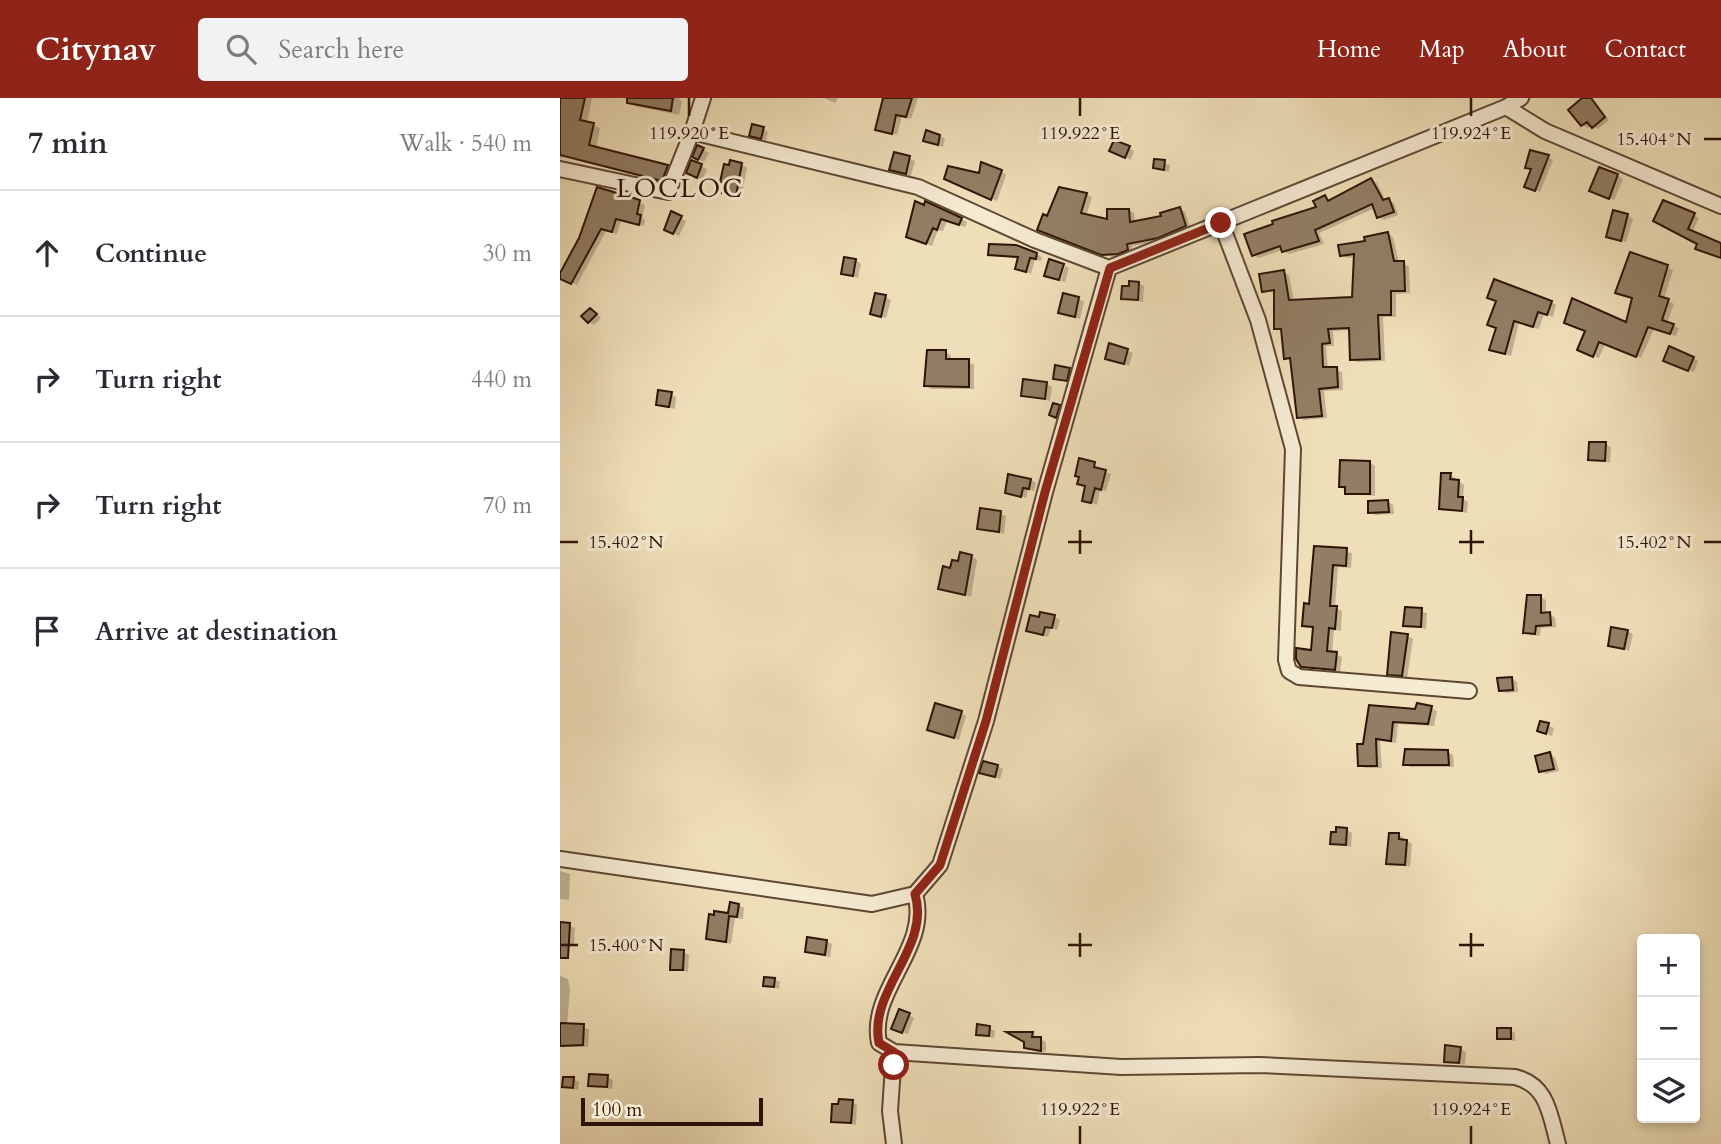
<!DOCTYPE html>
<meta charset="utf-8">
<style>
body{margin:0;font-family:Cardo,serif;background:#f2f2f3;color:#2b2b33}
.controls{position:absolute;right:21px;bottom:21px;display:grid;overflow:hidden;border-radius:7px;box-shadow:0 4px 10px #0003}
.controls button{width:63px;height:63px;display:grid;place-items:center;padding:0;border:0;border-bottom:2px solid #e1e1e2;background:#fff;color:#2b2b33;font:35px sans-serif}
.scale{position:absolute;left:21px;bottom:18px;width:182px;box-sizing:border-box;padding-left:7px;border:4px solid #2e1408;border-top:0;font-size:19px;line-height:24px;white-space:nowrap;color:#2e1408;-webkit-text-stroke:5px #f5ead2;paint-order:stroke}
.stop{position:absolute;width:21px;height:21px;margin:-16px;border:5px solid #8f2418;border-radius:50%;background:#fff}
.stop.end{background:#8f2418;border-color:#fff;box-shadow:0 2px 7px #0008}
.list{margin:0;padding:0;list-style:none}
h2{display:flex;justify-content:space-between;align-items:center;height:91px;margin:0;padding:0 28px;font-size:30px}
h2 small{font-size:23px;font-weight:400;color:#7c7c81}
.list li{display:grid;grid-template-columns:46px 1fr auto;gap:21px;align-items:center;box-sizing:border-box;height:126px;padding:0 28px;border-top:2px solid #e1e1e2}
.list b{display:block;font-size:26px;white-space:nowrap}
.list em{font-size:23px;font-style:normal;color:#7c7c81}
.icon{flex:none;width:38px;height:38px;fill:none;stroke:currentColor;stroke-width:2;stroke-linecap:round;stroke-linejoin:round}
.map{position:relative;flex:none;width:1161px;height:1046px;overflow:hidden}
header{display:flex;align-items:center;gap:42px;box-sizing:border-box;height:98px;padding:0 35px;background:#8f2418;color:#fff}
header strong{font-size:33px}
nav{display:flex;gap:38px;margin-inline-start:auto;font-size:24px}
.search{width:490px;height:63px;background:#f2f2f3;display:flex;align-items:center;gap:18px;box-sizing:border-box;padding:0 24px;border-radius:7px;color:#7c7c81;font-size:26px}
main{display:flex}
aside{flex:1;background:#fff}
.map>svg:first-child{display:block}
.shadow{fill:#0003}
.building{fill:#927e64;stroke:#2e1408;stroke-width:2}
.lines{fill:none;stroke-linecap:round;stroke-linejoin:round}
.street-casing{stroke:#5e4734;stroke-width:18}
.street{stroke:#f5ead2;stroke-width:14}
.route{stroke:#8f2418;stroke-width:9}
.ticks{fill:none;stroke:#2e1408;stroke-width:2.5}
.labels{text-anchor:middle;stroke-width:6;stroke-linejoin:round;paint-order:stroke}
.quarter-label{font-size:26px;letter-spacing:2px;fill:#2e1408;stroke:#f5ead2}
.ticks-label{font-size:18px;text-anchor:middle;fill:#2e1408;stroke:#f5ead2;stroke-width:6;stroke-linejoin:round;paint-order:stroke}
</style>
<header>
<strong>Citynav</strong>
<div class="search"><svg class="icon" aria-label="search" viewBox="0 0 24 24"><circle cx="10" cy="10" r="6"/><path d="M15 15l6 6"/></svg>Search here</div>
<nav><a>Home</a><a>Map</a><a>About</a><a>Contact</a></nav>
</header>
<main>
<aside>
<h2>7 min<small>Walk · 540 m</small></h2>
<ul class="list">
<li><svg class="icon" aria-label="ahead" viewBox="0 0 24 24"><path d="M12 20V5M6 11l6-6 6 6"/></svg><div><b>Continue</b></div><em>30 m</em></li>
<li><svg class="icon" aria-label="right" viewBox="0 0 24 24"><path d="M7 20v-9h11M14 6l5 5-5 5"/></svg><div><b>Turn right</b></div><em>440 m</em></li>
<li><svg class="icon" aria-label="right" viewBox="0 0 24 24"><path d="M7 20v-9h11M14 6l5 5-5 5"/></svg><div><b>Turn right</b></div><em>70 m</em></li>
<li><svg class="icon" aria-label="arrive" viewBox="0 0 24 24"><path d="M6 21V4h12l-3 4 3 4H6"/></svg><div><b>Arrive at destination</b></div></li>
</ul>
</aside>
<div class="map">
<svg width="1161" height="1046" viewBox="0 0 1161 1046">
<rect width="100%" height="100%" fill="#efdfb9"/>
<filter id="stains"><feTurbulence type="fractalNoise" baseFrequency=".00286" numOctaves="4"/><feColorMatrix values="0 0 0 0 .2 0 0 0 0 .09 0 0 0 0 .02 0 0 0 .5 -.17"/></filter>
<radialGradient id="worn" r=".72"><stop offset=".6" stop-color="#630" stop-opacity="0"/><stop offset="1" stop-color="#630" stop-opacity=".3"/></radialGradient>
<path class="shadow" d="M 0,0 L 32,0 L 27,25 L 40,30 L 36,50 L 108,69 L 114,73 L 109,85 L 3,58 L 0,61 Z
M 67,0 L 119,0 L 122,4 L 119,17 L 75,8 L 66,3 Z
M 264,0 L 278,0 L 275,5 Z
M 325,0 L 358,0 L 351,21 L 342,18 L 337,37 L 317,31 Z
M 1025,0 L 1033,1 L 1049,22 L 1038,31 L 1032,27 L 1028,30 L 1022,27 Z
M 203,31 L 208,34 L 206,43 L 191,37 Z
M 380,38 L 385,41 L 383,49 L 365,42 Z
M 555,44 L 574,53 L 571,62 L 557,56 Z
M 138,49 L 149,55 L 144,64 L 134,59 Z
M 335,56 L 355,63 L 351,78 L 331,71 Z
M 988,59 L 993,62 L 980,94 L 972,91 L 972,72 L 967,69 Z
M 596,63 L 610,67 L 609,74 L 595,70 Z
M 132,64 L 147,71 L 143,81 L 133,78 Z
M 182,67 L 187,70 L 181,100 L 164,94 L 170,69 Z
M 441,73 L 446,77 L 437,103 L 392,83 Z
M 1057,77 L 1063,81 L 1054,102 L 1037,95 Z
M 811,82 L 817,85 L 826,103 L 834,105 L 838,117 L 824,122 L 818,119 L 815,110 L 759,135 L 764,146 L 729,156 L 722,152 L 699,160 L 693,157 L 759,110 L 765,99 L 770,102 Z
M 526,96 L 532,99 L 526,118 L 549,123 L 569,112 L 574,115 L 575,125 L 603,119 L 620,111 L 625,114 L 631,131 L 604,142 L 572,148 L 572,155 L 555,160 L 484,135 L 488,121 Z
M 79,104 L 85,107 L 82,120 L 85,122 L 84,128 L 61,123 L 57,136 L 46,133 L 17,187 L 0,179 L 21,141 Z
M 356,106 L 401,121 L 407,124 L 405,129 L 387,123 L 383,133 L 378,132 L 372,148 L 353,141 Z
M 112,115 L 126,123 L 119,138 L 106,131 Z
M 1067,117 L 1073,121 L 1066,144 L 1053,141 Z
M 1134,117 L 1139,120 L 1132,135 L 1161,146 L 1161,160 L 1143,154 L 1139,145 L 1095,122 Z
M 828,136 L 833,139 L 839,165 L 849,168 L 850,195 L 836,196 L 836,219 L 823,219 L 825,263 L 797,264 L 792,261 L 790,232 L 773,233 L 774,248 L 766,248 L 768,271 L 782,274 L 783,292 L 764,293 L 767,320 L 744,322 L 739,319 L 732,263 L 725,260 L 723,233 L 716,230 L 716,195 L 704,193 L 724,174 L 729,177 L 734,204 L 794,201 L 796,159 L 787,160 L 781,157 Z
M 430,156 L 476,156 L 482,159 L 481,163 L 475,162 L 471,176 L 457,171 L 460,161 Z
M 1071,156 L 1113,172 L 1104,201 L 1114,206 L 1107,225 L 1119,230 L 1116,238 L 1094,231 L 1081,260 L 1045,246 L 1039,260 L 1019,251 L 1067,226 L 1074,201 L 1062,197 Z
M 296,162 L 301,166 L 298,180 L 283,175 Z
M 505,168 L 509,170 L 505,184 L 501,183 Z
M 578,185 L 584,188 L 583,204 L 563,200 Z
M 325,199 L 331,202 L 326,220 L 312,215 Z
M 519,201 L 524,204 L 520,221 L 500,214 Z
M 991,204 L 996,207 L 993,219 L 984,216 L 979,231 L 959,225 L 951,258 L 931,251 L 937,230 Z
M 36,215 L 41,220 L 34,227 L 29,224 Z
M 551,247 L 573,255 L 569,268 L 547,260 Z
M 385,254 L 391,257 L 391,263 L 414,266 L 414,291 L 371,291 L 366,287 Z
M 1133,260 L 1138,263 L 1134,274 L 1110,265 Z
M 510,272 L 515,275 L 512,285 L 495,280 Z
M 487,286 L 492,289 L 490,303 L 463,297 Z
M 111,296 L 116,299 L 115,311 L 98,306 Z
M 499,309 L 504,312 L 502,321 L 491,317 Z
M 1045,346 L 1051,349 L 1050,365 L 1030,361 Z
M 810,364 L 815,368 L 815,398 L 787,395 L 781,388 Z
M 534,366 L 539,372 L 551,376 L 546,393 L 540,392 L 537,407 L 524,402 L 527,389 L 519,385 L 520,379 Z
M 891,377 L 904,387 L 903,401 L 908,404 L 907,415 L 881,410 Z
M 471,382 L 476,385 L 474,393 L 468,392 L 466,400 L 448,394 Z
M 828,404 L 833,407 L 834,416 L 815,417 L 810,414 Z
M 422,412 L 446,418 L 444,436 L 419,430 Z
M 756,450 L 792,455 L 791,470 L 778,469 L 775,510 L 782,513 L 781,533 L 774,532 L 772,555 L 782,559 L 780,574 L 745,569 L 753,554 L 755,530 L 744,527 L 751,508 Z
M 411,458 L 417,462 L 411,499 L 380,490 L 392,472 Z
M 981,499 L 986,502 L 986,516 L 995,519 L 996,529 L 981,530 L 980,538 L 970,537 L 965,534 Z
M 846,511 L 867,515 L 866,531 L 845,527 Z
M 494,519 L 500,522 L 497,532 L 491,530 L 488,539 L 468,532 L 480,521 Z
M 1067,533 L 1073,536 L 1069,553 L 1051,547 Z
M 847,538 L 853,541 L 847,580 L 834,579 L 829,576 Z
M 952,581 L 957,584 L 958,594 L 946,595 L 940,592 Z
M 810,609 L 857,613 L 871,610 L 877,613 L 874,628 L 838,626 L 836,645 L 820,643 L 822,670 L 805,670 L 800,667 Z
M 401,615 L 406,618 L 399,642 L 369,631 Z
M 982,625 L 994,630 L 992,638 L 979,633 Z
M 887,654 L 893,657 L 894,669 L 850,669 L 845,666 Z
M 990,656 L 995,659 L 999,673 L 986,676 L 980,673 Z
M 437,668 L 443,671 L 440,681 L 421,675 Z
M 787,732 L 792,735 L 791,749 L 772,745 L 778,736 Z
M 839,737 L 852,746 L 850,769 L 828,765 Z
M 0,773 L 10,776 L 9,802 L 0,801 Z
M 179,807 L 184,810 L 183,821 L 175,820 L 171,846 L 148,840 Z
M 0,825 L 15,830 L 14,848 L 0,847 Z
M 266,843 L 272,846 L 270,859 L 247,853 Z
M 123,854 L 129,857 L 128,874 L 111,871 Z
M 0,878 L 8,881 L 10,891 L 7,927 L 29,931 L 28,949 L 0,949 Z
M 214,881 L 220,884 L 219,891 L 205,887 Z
M 349,917 L 354,920 L 348,936 L 339,933 Z
M 430,930 L 435,933 L 434,940 L 418,936 Z
M 950,932 L 955,935 L 955,943 L 938,940 Z
M 472,936 L 486,944 L 486,954 L 466,949 L 466,943 Z
M 900,951 L 906,954 L 905,967 L 885,963 Z
M 47,979 L 53,982 L 52,991 L 30,987 Z
M 13,981 L 19,984 L 18,992 L 4,988 Z
M 292,1004 L 297,1007 L 296,1027 L 273,1023 Z"/>
<path class="building" d="M 0,0 L 25,0 L 20,22 L 34,25 L 29,47 L 108,67 L 102,83 L 0,57 Z
M 67,0 L 113,0 L 111,13 L 67,5 Z
M 323,0 L 352,0 L 346,19 L 336,17 L 332,36 L 315,32 Z
M 1022,0 L 1031,0 L 1045,19 L 1032,30 L 1027,24 L 1021,28 L 1008,12 Z
M 192,26 L 204,29 L 201,41 L 189,38 Z
M 366,32 L 380,37 L 378,47 L 363,43 Z
M 554,42 L 570,48 L 565,60 L 549,53 Z
M 137,47 L 144,50 L 138,62 L 132,59 Z
M 970,52 L 989,57 L 975,93 L 964,89 L 971,71 L 965,70 Z
M 334,54 L 350,58 L 346,76 L 329,72 Z
M 594,61 L 605,62 L 604,72 L 593,70 Z
M 131,62 L 142,66 L 137,80 L 126,75 Z
M 170,62 L 182,65 L 176,98 L 162,95 L 165,85 L 160,84 L 164,66 L 169,67 Z
M 421,64 L 442,72 L 431,102 L 384,81 L 388,68 L 419,75 Z
M 1039,69 L 1058,76 L 1049,101 L 1029,93 Z
M 811,80 L 823,102 L 829,100 L 834,114 L 817,120 L 812,106 L 755,132 L 759,143 L 722,154 L 720,148 L 692,158 L 684,136 L 713,126 L 712,123 L 756,109 L 753,103 L 765,97 L 768,103 Z
M 37,89 L 80,102 L 77,116 L 81,117 L 79,127 L 56,121 L 52,134 L 41,131 L 11,186 L 0,181 L 0,175 L 19,140 Z
M 499,89 L 527,95 L 521,115 L 547,121 L 547,111 L 569,111 L 570,124 L 601,118 L 600,115 L 620,109 L 626,128 L 598,140 L 567,146 L 568,152 L 558,156 L 541,157 L 477,132 L 483,116 L 487,118 Z
M 1103,102 L 1135,115 L 1128,131 L 1161,145 L 1161,160 L 1135,151 L 1137,146 L 1093,123 Z
M 355,103 L 364,107 L 365,103 L 402,120 L 399,127 L 381,121 L 377,132 L 373,130 L 366,146 L 346,139 Z
M 1053,112 L 1068,116 L 1061,143 L 1046,139 Z
M 111,113 L 122,118 L 113,136 L 104,132 Z
M 828,134 L 834,163 L 844,163 L 845,193 L 831,193 L 831,217 L 818,217 L 820,261 L 790,262 L 789,230 L 768,231 L 770,245 L 762,246 L 763,269 L 777,269 L 778,289 L 759,291 L 762,318 L 737,320 L 730,260 L 724,261 L 721,231 L 714,231 L 714,192 L 702,194 L 699,176 L 724,172 L 729,202 L 792,199 L 794,156 L 780,158 L 778,147 L 805,143 L 804,139 Z
M 429,146 L 456,147 L 477,155 L 476,161 L 470,160 L 466,174 L 455,171 L 458,159 L 428,157 Z
M 1070,154 L 1108,167 L 1099,198 L 1109,201 L 1102,222 L 1114,226 L 1110,236 L 1088,229 L 1076,259 L 1039,244 L 1033,259 L 1017,252 L 1025,233 L 1004,225 L 1012,200 L 1066,224 L 1072,200 L 1055,195 Z
M 284,159 L 296,161 L 293,178 L 281,176 Z
M 489,161 L 504,166 L 499,182 L 484,178 Z
M 934,181 L 992,203 L 987,217 L 978,214 L 973,229 L 954,223 L 945,256 L 929,252 L 936,230 L 927,227 L 936,203 L 927,200 Z
M 569,183 L 579,184 L 578,202 L 561,201 L 562,188 L 569,188 Z
M 315,195 L 326,197 L 321,219 L 310,216 Z
M 503,195 L 519,199 L 515,219 L 498,215 Z
M 30,210 L 37,216 L 28,225 L 21,218 Z
M 549,245 L 568,251 L 564,266 L 545,261 Z
M 1109,248 L 1134,259 L 1128,273 L 1103,263 Z
M 367,252 L 386,252 L 386,261 L 409,261 L 409,289 L 364,288 Z
M 495,267 L 510,270 L 507,283 L 493,281 Z
M 463,281 L 487,284 L 485,301 L 461,298 Z
M 98,292 L 112,294 L 109,309 L 96,307 Z
M 493,305 L 500,307 L 496,320 L 489,317 Z
M 1029,344 L 1046,344 L 1045,363 L 1028,362 Z
M 519,360 L 535,364 L 534,369 L 546,372 L 541,392 L 535,390 L 531,405 L 522,403 L 525,388 L 517,386 L 519,379 L 515,378 Z
M 780,362 L 810,363 L 810,396 L 785,396 L 785,389 L 779,389 Z
M 881,375 L 891,375 L 890,381 L 899,382 L 898,399 L 903,399 L 902,413 L 879,411 Z
M 448,376 L 471,381 L 469,391 L 463,390 L 461,399 L 445,395 Z
M 828,402 L 829,414 L 808,415 L 808,403 Z
M 420,410 L 441,413 L 439,434 L 417,431 Z
M 754,448 L 787,450 L 786,468 L 773,467 L 770,508 L 777,508 L 775,531 L 769,530 L 767,553 L 777,554 L 775,572 L 741,569 L 736,561 L 736,550 L 751,552 L 753,529 L 742,528 L 744,505 L 749,506 Z
M 400,454 L 412,457 L 405,497 L 378,491 L 383,468 L 390,470 L 392,462 L 398,463 Z
M 967,497 L 981,497 L 981,515 L 990,514 L 991,527 L 976,528 L 975,536 L 963,535 Z
M 845,509 L 862,510 L 861,529 L 843,528 Z
M 480,514 L 495,517 L 492,530 L 485,529 L 483,537 L 466,533 L 470,517 L 479,519 Z
M 1051,529 L 1068,532 L 1064,551 L 1048,548 Z
M 831,534 L 848,536 L 842,578 L 827,577 Z
M 952,579 L 953,592 L 939,593 L 937,580 Z
M 375,605 L 402,613 L 394,640 L 367,632 Z
M 857,605 L 872,608 L 868,626 L 833,624 L 831,643 L 816,641 L 817,668 L 798,668 L 797,646 L 803,646 L 809,607 L 855,611 Z
M 980,623 L 989,625 L 986,636 L 977,633 Z
M 845,651 L 888,652 L 889,667 L 843,667 Z
M 990,654 L 994,671 L 979,674 L 975,658 Z
M 423,663 L 438,667 L 435,679 L 419,675 Z
M 776,729 L 787,730 L 786,747 L 770,746 L 771,734 L 776,734 Z
M 829,735 L 839,735 L 839,741 L 847,742 L 845,767 L 826,766 Z
M 170,804 L 179,806 L 177,819 L 169,818 L 166,844 L 146,841 L 149,816 L 154,817 L 154,813 L 168,815 Z
M 0,824 L 10,825 L 8,860 L 0,860 Z
M 247,839 L 267,842 L 265,857 L 245,854 Z
M 111,851 L 124,852 L 123,872 L 110,872 Z
M 204,879 L 215,880 L 214,889 L 203,888 Z
M 339,911 L 350,915 L 342,935 L 331,931 Z
M 0,925 L 24,926 L 23,947 L 0,948 Z
M 417,926 L 430,928 L 429,938 L 416,937 Z
M 937,930 L 951,930 L 951,941 L 937,941 Z
M 446,934 L 473,934 L 472,939 L 481,939 L 481,953 L 464,950 L 464,944 Z
M 885,947 L 901,949 L 899,965 L 884,964 Z
M 29,976 L 48,977 L 47,989 L 28,988 Z
M 3,979 L 14,979 L 13,990 L 2,989 Z
M 279,1001 L 293,1002 L 291,1025 L 271,1024 L 272,1006 L 278,1006 Z"/>
<g class="lines">
<g class="street-casing">
<path id="street" d="M 143,0 L 132,34 L 358,89 L 475,142 L 549,170 L 946,9 L 961,0
M 946,9 L 985,33 L 1161,108
M 0,71 L 108,94 L 132,34
M 661,125 L 698,222 L 733,351 L 726,562 L 729,573 L 739,579 L 909,593
M 0,761 L 312,806 L 355,796 L 380,767 L 426,623 L 485,394 L 549,170
M 355,796 C 371,850 308,892 319,945 L 334,954 L 561,969 L 700,967 L 955,979 C 988,987 990,1017 998,1046
M 334,954 L 330,1013 L 334,1046"/>
</g>
<use href="#street" class="street"/>
</g>
<g class="lines">
<path class="route" d="M 334,967 L 334,954 L 319,945 C 308,892 371,850 355,796 L 380,767 L 426,623 L 485,394 L 550,170 L 661,125"/>
</g>
<path class="ticks" d="M 129,0 L 129,18M 520,0 L 520,18M 911,0 L 911,18M 1144,41 L 1161,41M 520,432 L 520,456M 911,432 L 911,456M 0,444 L 18,444M 508,444 L 532,444M 899,444 L 924,444M 1144,444 L 1161,444M 520,835 L 520,859M 911,835 L 911,859M 0,847 L 18,847M 508,847 L 532,847M 899,847 L 924,847M 520,1028 L 520,1046M 911,1028 L 911,1046"/>
<g class="labels">
<g class="quarter-label">
<text x="120" y="99">LOCLOC</text>
</g>
</g>
<g class="ticks-label">
<text x="129" y="41">119.920°E</text>
<text x="520" y="41">119.922°E</text>
<text x="911" y="41">119.924°E</text>
<text x="1094" y="47">15.404°N</text>
<text x="66" y="450">15.402°N</text>
<text x="1094" y="450">15.402°N</text>
<text x="66" y="853">15.400°N</text>
<text x="520" y="1017">119.922°E</text>
<text x="911" y="1017">119.924°E</text>
</g>
<rect width="100%" height="100%" filter="url(#stains)"/>
<rect width="100%" height="100%" fill="url(#worn)"/>
</svg>
<div class="controls">
<button>+</button>
<button>−</button>
<button><svg class="icon" aria-label="layers" viewBox="0 0 24 24"><path d="M12 4l9 5-9 5-9-5zM3 14l9 5 9-5"/></svg></button>
</div>
<div class="scale">100 m</div>
<div class="stop" style="left:334px;top:967px"></div>
<div class="stop end" style="left:661px;top:125px"></div>
</div>
</main>
